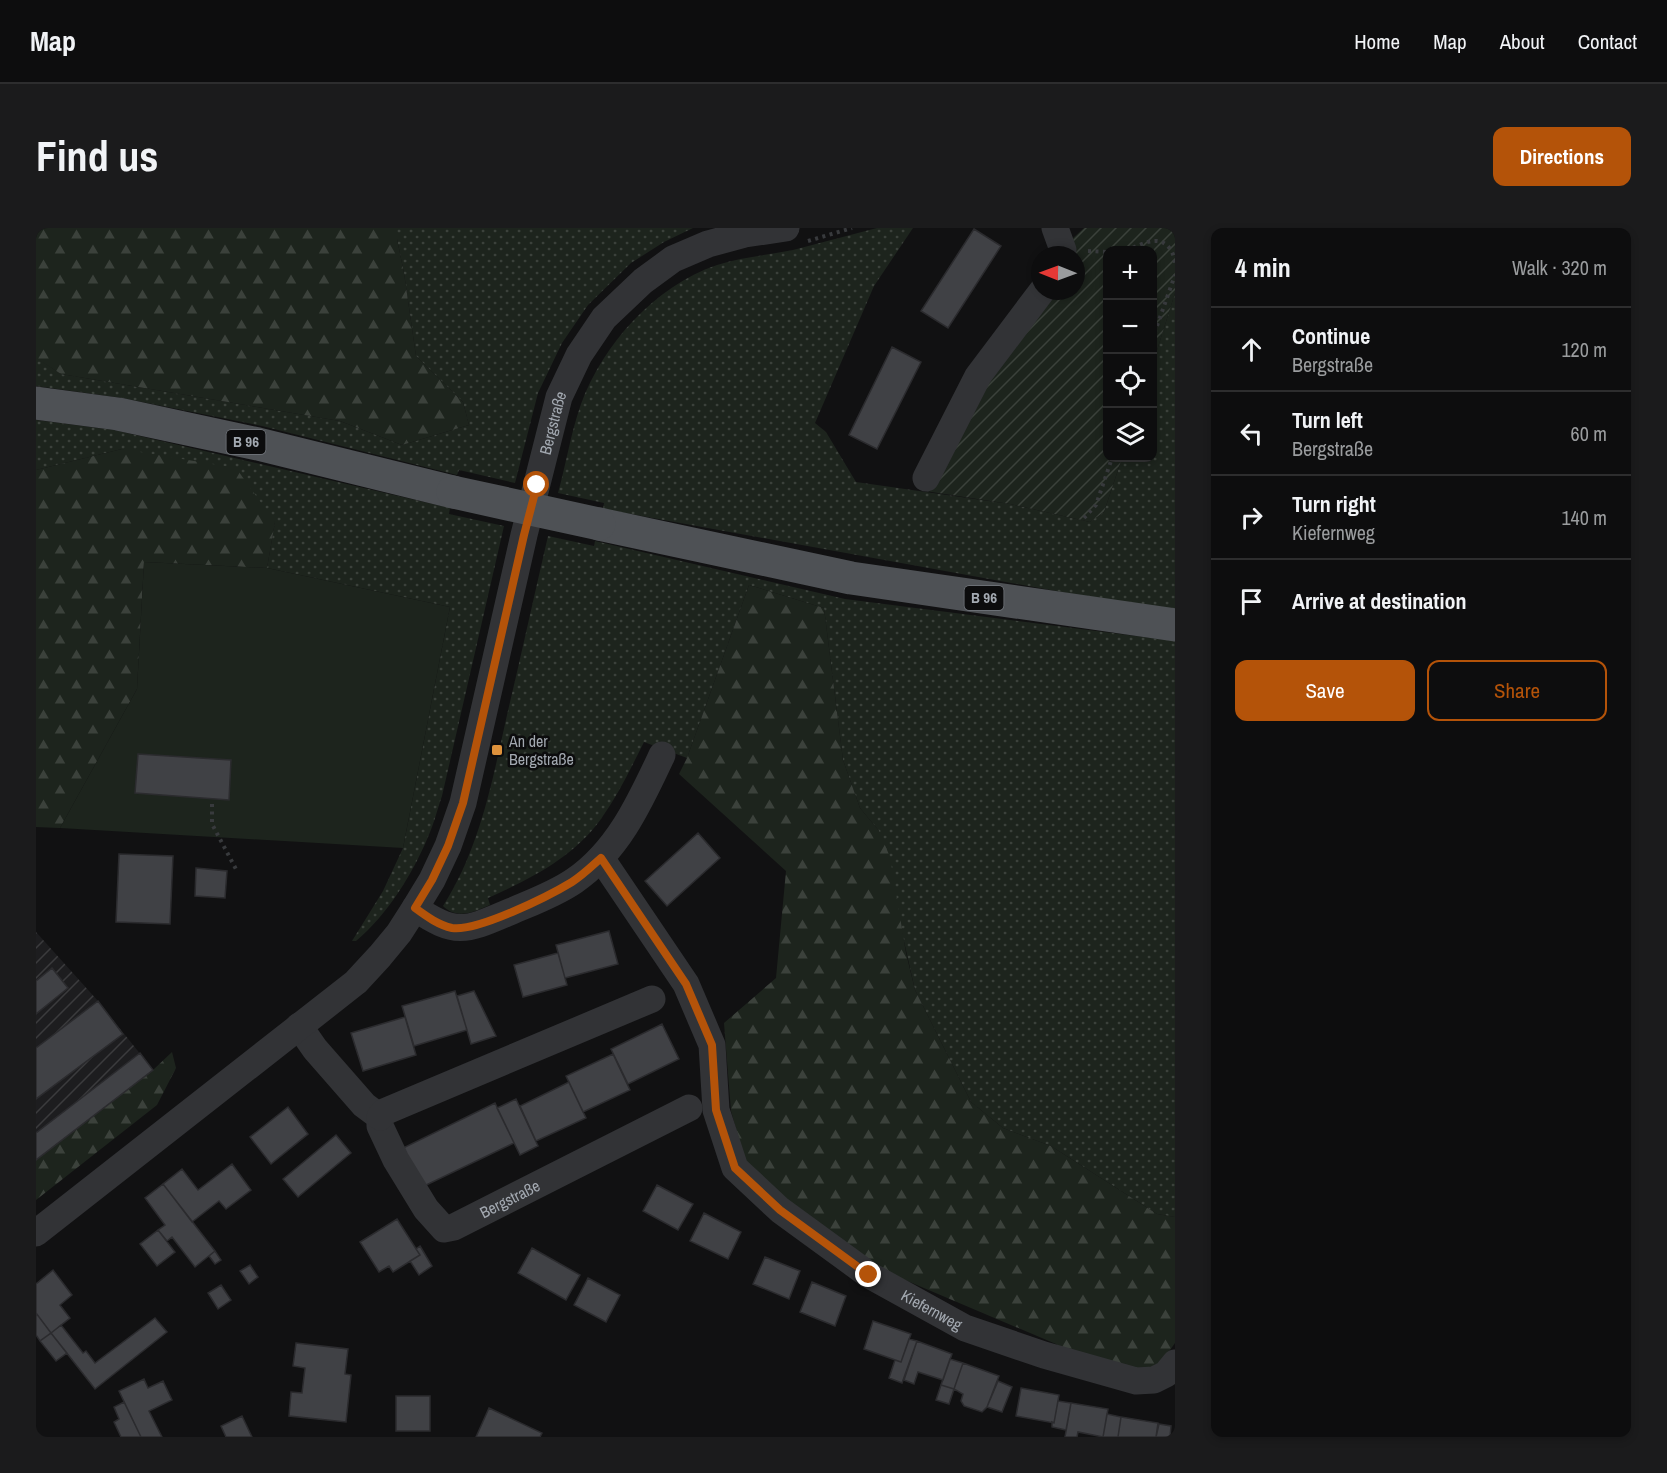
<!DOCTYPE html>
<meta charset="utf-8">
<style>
body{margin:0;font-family:"Archivo Narrow",sans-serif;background:#1b1b1c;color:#f1f3f6}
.controls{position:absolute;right:18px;top:18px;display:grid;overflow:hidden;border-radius:12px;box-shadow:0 3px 9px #0003}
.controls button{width:54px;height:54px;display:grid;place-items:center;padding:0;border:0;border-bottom:2px solid #2d2d2e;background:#0d0d0e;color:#f1f3f6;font:30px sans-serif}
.compass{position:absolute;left:995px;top:18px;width:54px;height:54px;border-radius:50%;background:#0d0d0e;box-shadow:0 3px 9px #0003;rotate:271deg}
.stop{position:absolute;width:18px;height:18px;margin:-14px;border:4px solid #b45309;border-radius:50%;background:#fff}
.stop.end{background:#b45309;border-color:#fff;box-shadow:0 2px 6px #0008}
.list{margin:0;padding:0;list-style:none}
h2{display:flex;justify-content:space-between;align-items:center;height:78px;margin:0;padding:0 24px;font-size:26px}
h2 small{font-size:20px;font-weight:400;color:#9a9c9e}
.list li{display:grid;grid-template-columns:39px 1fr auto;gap:18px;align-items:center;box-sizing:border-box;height:84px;padding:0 24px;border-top:2px solid #2d2d2e}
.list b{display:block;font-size:22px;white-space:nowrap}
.list p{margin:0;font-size:20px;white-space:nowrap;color:#9a9c9e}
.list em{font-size:20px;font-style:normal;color:#9a9c9e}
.actions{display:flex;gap:12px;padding:18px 24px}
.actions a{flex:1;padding:14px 0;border:2px solid #b45309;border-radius:12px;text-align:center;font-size:21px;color:#b45309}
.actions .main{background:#b45309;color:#fff}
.icon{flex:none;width:33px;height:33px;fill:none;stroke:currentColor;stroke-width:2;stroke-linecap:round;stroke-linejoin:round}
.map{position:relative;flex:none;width:1139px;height:1209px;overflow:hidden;border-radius:12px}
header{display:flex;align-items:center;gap:36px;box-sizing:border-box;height:84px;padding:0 30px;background:#0d0d0e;border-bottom:2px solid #2d2d2e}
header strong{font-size:28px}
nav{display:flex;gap:33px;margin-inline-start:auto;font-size:21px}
.intro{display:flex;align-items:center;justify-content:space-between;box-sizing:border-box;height:144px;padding:0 36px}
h1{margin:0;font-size:42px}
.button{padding:15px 27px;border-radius:12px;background:#b45309;color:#fff;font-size:21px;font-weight:700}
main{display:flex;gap:36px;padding:0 36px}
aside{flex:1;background:#0d0d0e;border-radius:12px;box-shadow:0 3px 9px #0003}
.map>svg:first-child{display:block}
.industrial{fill:url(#industrial-furrows)}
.grass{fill:url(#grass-dots)}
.forest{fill:url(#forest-firs)}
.garden{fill:url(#garden-furrows)}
.pitch{fill:#1d241d}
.building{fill:#404145;stroke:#2b2b2e;stroke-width:1.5}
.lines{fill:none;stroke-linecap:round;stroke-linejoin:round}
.path{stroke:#383a3d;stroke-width:4;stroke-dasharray:3 4.5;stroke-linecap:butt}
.minor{stroke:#323336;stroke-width:27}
.major{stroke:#4e5155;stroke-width:33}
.major-bridge{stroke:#4e5155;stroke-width:33}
.route{stroke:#b45309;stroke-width:8}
.poi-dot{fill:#de923c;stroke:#0c0c0d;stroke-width:2}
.labels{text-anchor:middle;stroke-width:5;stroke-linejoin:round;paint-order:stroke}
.shield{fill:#0c0c0d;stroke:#767a80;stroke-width:1.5}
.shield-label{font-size:15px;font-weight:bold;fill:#a3a9b1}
.street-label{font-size:16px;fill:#a3a9b1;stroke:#0c0c0d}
.poi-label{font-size:16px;fill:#a3a9b1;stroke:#0c0c0d;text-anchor:start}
</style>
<header>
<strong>Map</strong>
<nav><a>Home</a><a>Map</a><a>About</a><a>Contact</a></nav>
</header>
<div class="intro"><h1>Find us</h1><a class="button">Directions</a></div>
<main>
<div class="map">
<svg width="1139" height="1209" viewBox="0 0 1139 1209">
<defs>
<pattern id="industrial-furrows" width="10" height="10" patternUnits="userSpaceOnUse" patternTransform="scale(1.5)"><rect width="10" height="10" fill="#1d1d1f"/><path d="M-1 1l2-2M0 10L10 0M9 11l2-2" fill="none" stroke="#3b3b3d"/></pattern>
<pattern id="grass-dots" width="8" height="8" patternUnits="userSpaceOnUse" patternTransform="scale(1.5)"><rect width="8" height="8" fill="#1d241d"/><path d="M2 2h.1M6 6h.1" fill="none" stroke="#3b413b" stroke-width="1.8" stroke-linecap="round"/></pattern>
<pattern id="forest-firs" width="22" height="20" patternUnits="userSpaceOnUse" patternTransform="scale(1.5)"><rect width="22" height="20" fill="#1d241d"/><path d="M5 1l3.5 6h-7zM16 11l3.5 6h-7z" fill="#3b413b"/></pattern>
<pattern id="garden-furrows" width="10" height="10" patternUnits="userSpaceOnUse" patternTransform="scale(1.5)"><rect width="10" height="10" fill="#1d241d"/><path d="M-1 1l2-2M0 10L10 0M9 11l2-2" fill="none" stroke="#3b413b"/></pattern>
</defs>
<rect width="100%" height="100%" fill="#111112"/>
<path class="industrial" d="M 0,704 L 62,773 L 117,842 L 0,932 Z"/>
<path class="grass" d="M 361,0 L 657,0 L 628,14 L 595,35 L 552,77 L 526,115 L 502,165 L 479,255 L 423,242 L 421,247 L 226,198 L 86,170 L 0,158 L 0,130 L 1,130 L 25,146 L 304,193 L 366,217 L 433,197 L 427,174 L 380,128 L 368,45 L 361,11 Z
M 841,0 L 877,0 L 838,58 L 779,195 L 790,204 L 820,254 L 974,276 L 1054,294 L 1068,284 L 1086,230 L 1116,230 L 1117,135 L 1139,65 L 1139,382 L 1075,373 L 567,281 L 568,275 L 522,265 C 530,236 535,204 545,176 C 567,116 619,58 681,37 C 706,29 732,27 757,22 C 785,15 813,7 841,0 Z
M 0,192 L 78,202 L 414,280 L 413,286 L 468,298 L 406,568 C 401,582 398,596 392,609 C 376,647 351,687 320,713 L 316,713 L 347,663 L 367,620 L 414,379 L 231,340 L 239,294 L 86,221 L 0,242 Z
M 512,308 L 558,318 L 559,313 L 809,371 L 1139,413 L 1139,989 L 1121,986 L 1015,918 L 967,900 L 935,874 L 879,762 L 843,603 L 824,580 L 807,532 L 788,380 L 713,357 L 651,530 L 608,514 C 595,540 582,567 565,591 C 537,630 494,651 452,670 L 454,677 C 438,684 421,692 407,678 C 444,620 456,554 471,487 C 485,428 498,368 512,308 Z"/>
<path class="forest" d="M 0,0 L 361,0 L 361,11 L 368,45 L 380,128 L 427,174 L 433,197 L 366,217 L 304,193 L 25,146 L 0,130 Z
M 86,221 L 200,240 L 239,294 L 231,340 L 108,334 L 101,461 L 24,600 L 0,599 L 0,242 Z
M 713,357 L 788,380 L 807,532 L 824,580 L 843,603 L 854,629 L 870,725 L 879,762 L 935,874 L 967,900 L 1015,918 L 1121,986 L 1139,989 L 1139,1115 L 1122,1139 L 1113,1144 L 1029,1125 L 1020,1116 L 862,1049 L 840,1037 L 752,974 L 710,936 L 695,883 L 688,795 L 740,750 L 750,643 L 643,546 L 651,530 Z
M 136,824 L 140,840 L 121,877 L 0,972 L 0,932 L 117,842 Z"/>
<path class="garden" d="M 1048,0 L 1139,0 L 1139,65 L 1117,135 L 1116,22 L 1072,22 L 1072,230 L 1086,230 L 1068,284 L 1054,294 L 974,276 L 889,263 L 947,152 L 1013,63 L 1040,63 L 1040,27 L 1032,27 L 1036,11 Z"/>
<path class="pitch" d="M 108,334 L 231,340 L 414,379 L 367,620 L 24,600 L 101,461 Z"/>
<path class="building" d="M 938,1 L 965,18 L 912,100 L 885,83 Z
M 856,119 L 885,134 L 841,221 L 813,207 Z
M 102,526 L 195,532 L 193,572 L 99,565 Z
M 662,605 L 684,630 L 631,678 L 609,653 Z
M 83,626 L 137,628 L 134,696 L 80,694 Z
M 160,640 L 191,643 L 189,670 L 159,668 Z
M 573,703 L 582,736 L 529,750 L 520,717 Z
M 522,725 L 531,757 L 487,769 L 478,737 Z
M 16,740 L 32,760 L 0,786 L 0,753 Z
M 419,763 L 431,802 L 378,818 L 366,778 Z
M 438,763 L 460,808 L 435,816 L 421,768 Z
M 62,773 L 87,806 L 0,871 L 0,820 Z
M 369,789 L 380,827 L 327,843 L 315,805 Z
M 626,796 L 643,831 L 592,856 L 575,821 Z
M 104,825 L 117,842 L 0,932 L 0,905 Z
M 577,826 L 594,862 L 547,884 L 530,848 Z
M 533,854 L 550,890 L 500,913 L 484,878 Z
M 480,871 L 502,918 L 484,927 L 461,880 Z
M 459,875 L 478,915 L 384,960 L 365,921 Z
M 252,879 L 272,906 L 235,936 L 214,909 Z
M 300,907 L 315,925 L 262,969 L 247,951 Z
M 196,936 L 215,962 L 190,981 L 183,973 L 156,994 L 127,956 L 146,941 L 162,962 Z
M 127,956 L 179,1023 L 159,1039 L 136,1009 L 131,1013 L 122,1002 L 129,997 L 109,970 Z
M 621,957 L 657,976 L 642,1002 L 607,983 Z
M 668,985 L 705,1004 L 692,1031 L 654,1013 Z
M 361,991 L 384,1027 L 357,1044 L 353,1038 L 343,1044 L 324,1014 Z
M 122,1002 L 139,1024 L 121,1038 L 104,1016 Z
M 384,1018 L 396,1038 L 383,1047 L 374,1033 L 384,1027 L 380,1021 Z
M 496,1020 L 544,1047 L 530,1072 L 482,1045 Z
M 179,1023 L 185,1032 L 179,1036 L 173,1028 Z
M 729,1029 L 764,1043 L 753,1071 L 717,1056 Z
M 214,1037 L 222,1049 L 213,1056 L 204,1043 Z
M 17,1042 L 36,1067 L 24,1077 L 34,1090 L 15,1105 L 0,1085 L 0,1056 Z
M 552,1050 L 584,1067 L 570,1094 L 538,1077 Z
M 776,1054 L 810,1068 L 799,1098 L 764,1084 Z
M 185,1057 L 195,1072 L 182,1081 L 172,1065 Z
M 0,1085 L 15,1105 L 4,1113 L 0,1107 Z
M 119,1090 L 131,1104 L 59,1161 L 15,1105 L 25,1097 L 47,1125 L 50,1123 L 59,1135 Z
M 837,1093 L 875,1106 L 865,1134 L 828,1121 Z
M 15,1105 L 31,1125 L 20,1133 L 4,1113 Z
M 873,1111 L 881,1113 L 866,1155 L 853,1150 L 859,1132 L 865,1134 Z
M 881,1113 L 916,1126 L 907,1152 L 882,1144 L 878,1156 L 868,1152 Z
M 260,1115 L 312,1121 L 309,1146 L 315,1147 L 310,1194 L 253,1188 L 255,1164 L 266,1165 L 269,1140 L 257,1138 Z
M 914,1131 L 927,1135 L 918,1161 L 905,1157 Z
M 927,1135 L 963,1148 L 951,1179 L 946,1184 L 928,1178 L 925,1173 L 927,1166 L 918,1161 Z
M 108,1151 L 112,1160 L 127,1153 L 136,1172 L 113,1183 L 126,1209 L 105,1209 L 83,1163 Z
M 962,1153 L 976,1159 L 966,1184 L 951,1179 Z
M 905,1157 L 918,1161 L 913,1176 L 900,1172 Z
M 985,1160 L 1023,1167 L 1018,1195 L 980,1188 Z
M 360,1168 L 394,1168 L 394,1203 L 360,1203 Z
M 1022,1173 L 1035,1175 L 1030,1202 L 1016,1199 L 1016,1194 L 1018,1195 Z
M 88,1174 L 105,1209 L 85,1209 L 78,1194 L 83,1191 L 78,1179 Z
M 1035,1175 L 1072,1181 L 1067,1209 L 1042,1204 L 1041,1209 L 1029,1209 Z
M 453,1180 L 506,1205 L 504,1209 L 440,1209 Z
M 1071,1186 L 1085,1189 L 1082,1209 L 1067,1209 Z
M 206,1188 L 216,1209 L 190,1209 L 185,1198 Z
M 1085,1189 L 1122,1195 L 1120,1209 L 1082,1209 Z
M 1123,1196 L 1135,1198 L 1134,1209 L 1120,1209 Z"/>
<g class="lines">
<path class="path" d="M 772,13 L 816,0
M 1090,22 C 1098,20 1110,13 1118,13 C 1131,12 1138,24 1139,35
M 1052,23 L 1072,24
M 1116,112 L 1139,47
M 1048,290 L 1060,277 L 1076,230
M 176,576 L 176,596 L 201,643"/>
<g class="minor">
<path d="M 1019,0 L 1027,22 L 1026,27"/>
<path d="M 890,250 L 942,148 L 1006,63"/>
<path id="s1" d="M 565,630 L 650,756 L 676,817 L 680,882 L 699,940 L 744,982 L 833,1047 L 929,1100 L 1008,1127 L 1100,1153 L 1118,1152 L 1130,1146 L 1139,1135"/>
<path d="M 379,680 C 421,709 431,702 476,683 C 497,674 519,666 538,653 C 582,623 604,574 626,527"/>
<path id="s2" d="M 263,798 L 279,821 L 328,877 L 344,889 L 344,898 L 360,932 L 390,981 L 408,1001 L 418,999 L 653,880"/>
<path d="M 344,889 L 348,884 L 616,771"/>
<path id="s3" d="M 0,1005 L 320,754 L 344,728 L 363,705 L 379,680 L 396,652 L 412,618 L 427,575 L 488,307 L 523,169 L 543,127 L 568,90 L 607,53 L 637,31 L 672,16 L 709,6 L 750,0"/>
</g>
<path class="major" d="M 0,175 L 82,186 L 222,216 L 417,264
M 563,296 L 815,350 L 1139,397"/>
<path class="major-bridge" d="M 417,264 L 563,296"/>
</g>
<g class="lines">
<path class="route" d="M 501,257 L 488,307 L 427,575 L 412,618 L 396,652 L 379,680 C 390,688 402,697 416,700 C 441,704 513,668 536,654 C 547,647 556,638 565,630 L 650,756 L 676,817 L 680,882 L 699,940 L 744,982 L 833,1047"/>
</g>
<rect class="poi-dot" x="455" y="516" width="12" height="12" rx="3"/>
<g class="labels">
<g class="shield">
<rect x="190.5" y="202" width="39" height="24" rx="4.5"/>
<rect x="928.5" y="358" width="39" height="24" rx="4.5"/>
</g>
<g class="shield-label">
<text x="210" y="219">B 96</text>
<text x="948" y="375">B 96</text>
</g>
<g class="street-label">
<text dy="6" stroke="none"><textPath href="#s3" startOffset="1008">Bergstraße</textPath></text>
<text dy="6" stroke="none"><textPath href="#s2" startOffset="326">Bergstraße</textPath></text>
<text dy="6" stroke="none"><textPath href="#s1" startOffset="588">Kiefernweg</textPath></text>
</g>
<g class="poi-label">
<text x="473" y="519">An der<tspan x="473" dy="18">Bergstraße</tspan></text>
</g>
</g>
</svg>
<div class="controls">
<button>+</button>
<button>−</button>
<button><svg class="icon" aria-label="locate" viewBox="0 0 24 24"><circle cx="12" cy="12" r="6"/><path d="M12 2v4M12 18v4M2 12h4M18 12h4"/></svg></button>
<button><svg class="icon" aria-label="layers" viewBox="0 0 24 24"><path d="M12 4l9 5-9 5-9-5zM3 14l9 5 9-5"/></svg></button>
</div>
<svg class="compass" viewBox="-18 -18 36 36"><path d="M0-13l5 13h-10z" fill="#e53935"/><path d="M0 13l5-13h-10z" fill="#9a9c9e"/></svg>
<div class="stop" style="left:501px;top:257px"></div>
<div class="stop end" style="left:833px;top:1047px"></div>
</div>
<aside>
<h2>4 min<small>Walk · 320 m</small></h2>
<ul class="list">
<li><svg class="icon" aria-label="ahead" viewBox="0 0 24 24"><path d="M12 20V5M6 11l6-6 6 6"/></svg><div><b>Continue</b><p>Bergstraße</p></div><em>120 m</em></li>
<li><svg class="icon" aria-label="left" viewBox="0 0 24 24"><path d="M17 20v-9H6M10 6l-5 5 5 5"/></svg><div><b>Turn left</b><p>Bergstraße</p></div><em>60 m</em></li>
<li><svg class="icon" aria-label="right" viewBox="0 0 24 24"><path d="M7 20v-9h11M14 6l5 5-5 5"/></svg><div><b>Turn right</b><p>Kiefernweg</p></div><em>140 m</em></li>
<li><svg class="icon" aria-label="arrive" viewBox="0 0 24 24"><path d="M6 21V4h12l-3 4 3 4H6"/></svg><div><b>Arrive at destination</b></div></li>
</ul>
<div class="actions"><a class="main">Save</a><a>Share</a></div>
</aside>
</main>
